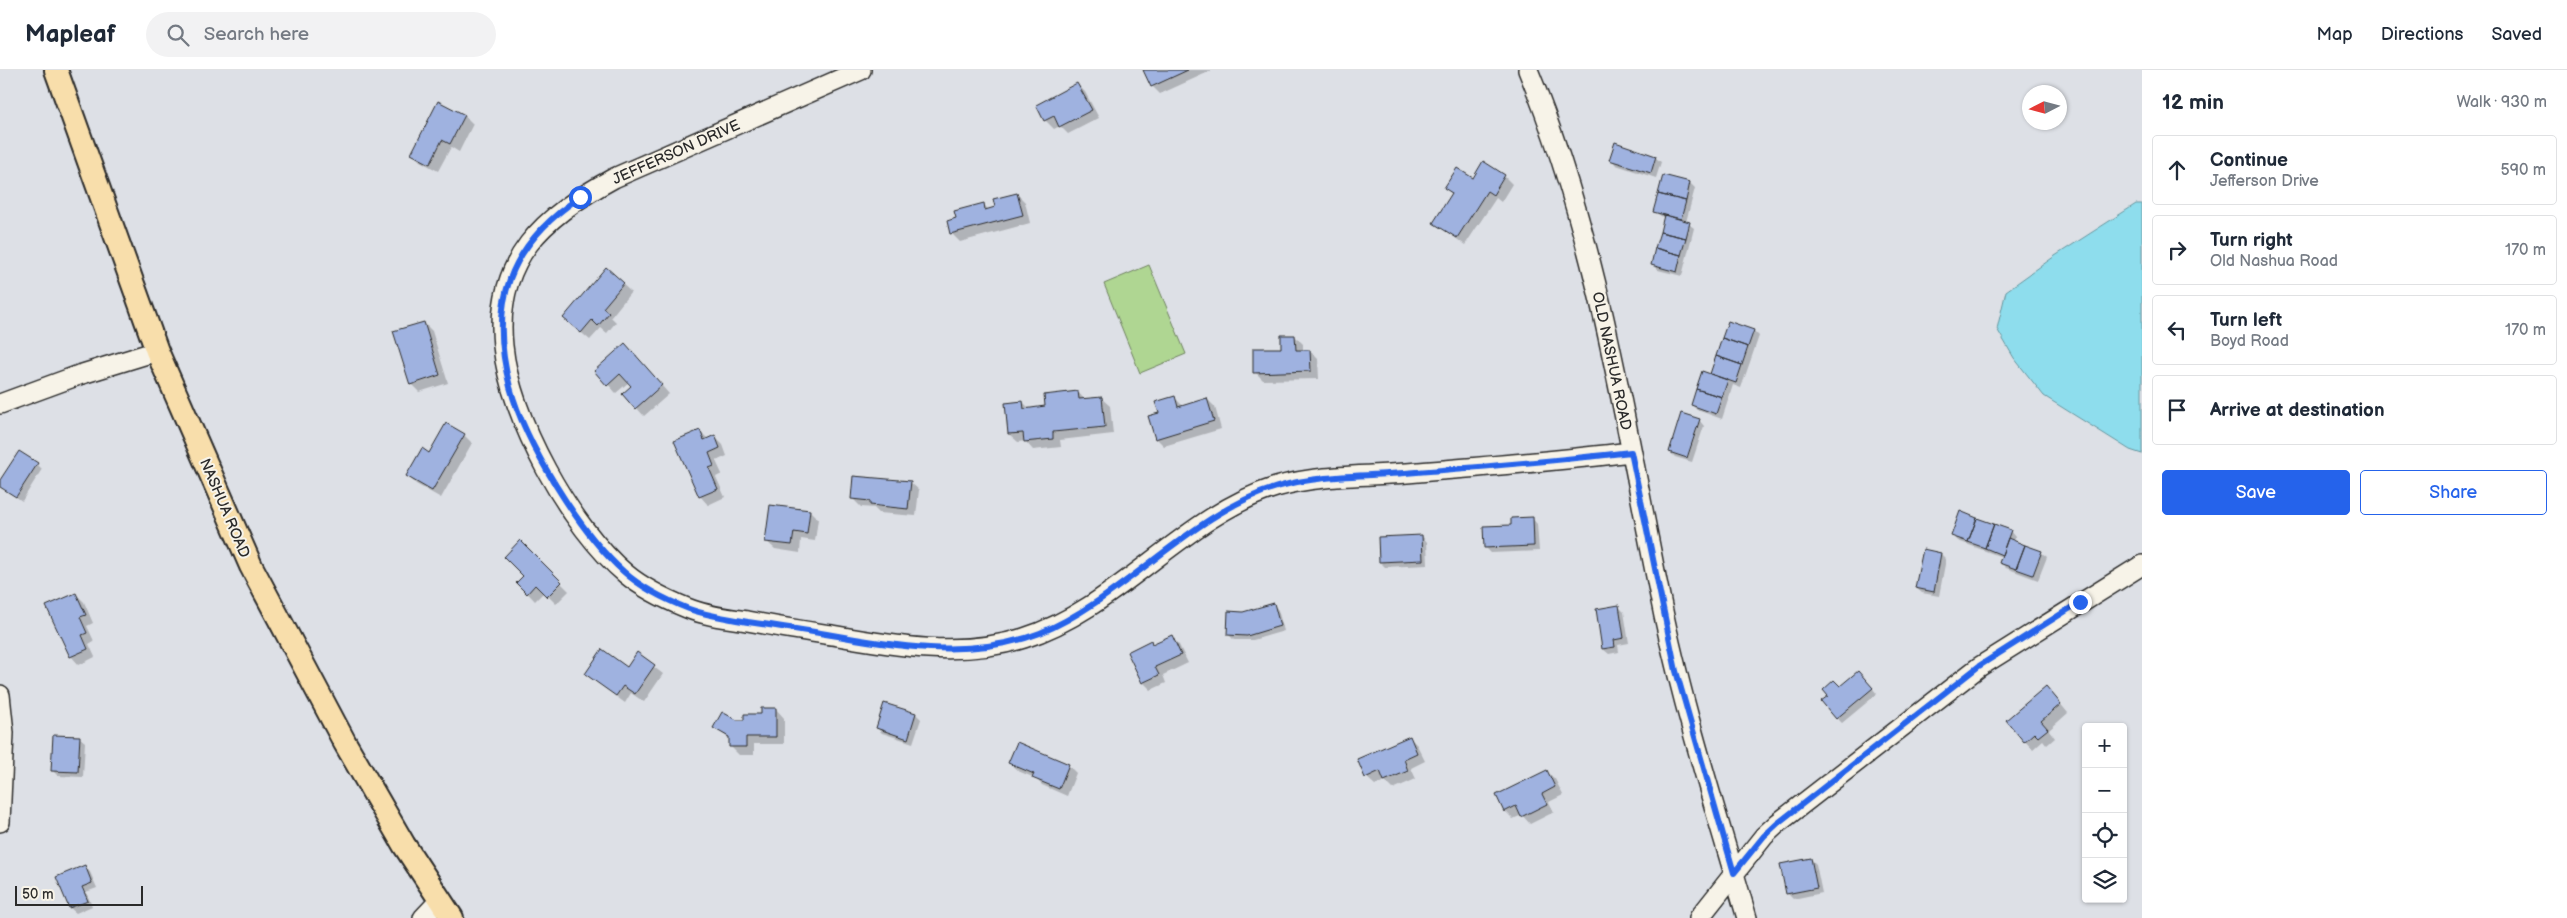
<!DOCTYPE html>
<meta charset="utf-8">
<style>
body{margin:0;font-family:"Balsamiq Sans",sans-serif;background:#f2f2f3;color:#1f2937}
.controls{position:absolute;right:15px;bottom:15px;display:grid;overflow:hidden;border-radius:5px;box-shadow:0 1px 4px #0004}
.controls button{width:45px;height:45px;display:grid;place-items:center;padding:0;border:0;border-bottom:1px solid #e0e1e3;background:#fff;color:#1f2937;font:25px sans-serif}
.compass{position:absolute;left:2022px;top:15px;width:45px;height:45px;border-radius:50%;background:#fff;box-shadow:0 1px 4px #0004;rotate:264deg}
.scale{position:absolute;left:15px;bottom:12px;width:128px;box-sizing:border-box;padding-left:5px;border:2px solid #2b2b2b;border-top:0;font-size:14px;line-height:18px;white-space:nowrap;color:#2b2b2b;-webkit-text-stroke:4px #f7f3e8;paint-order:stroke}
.stop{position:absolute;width:15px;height:15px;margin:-11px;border:4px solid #2563eb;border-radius:50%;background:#fff}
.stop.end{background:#2563eb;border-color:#fff;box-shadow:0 1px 5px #0008}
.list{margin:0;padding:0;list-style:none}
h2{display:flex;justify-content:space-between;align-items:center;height:65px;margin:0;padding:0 20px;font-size:21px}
h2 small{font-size:16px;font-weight:400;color:#747a83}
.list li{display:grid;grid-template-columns:32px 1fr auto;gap:15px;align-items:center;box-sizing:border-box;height:70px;margin:0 10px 10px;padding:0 10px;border:1px solid #e0e1e3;border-radius:5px}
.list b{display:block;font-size:19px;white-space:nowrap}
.list p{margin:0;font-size:16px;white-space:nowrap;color:#747a83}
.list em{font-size:16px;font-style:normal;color:#747a83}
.actions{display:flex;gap:10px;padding:15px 20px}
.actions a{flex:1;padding:11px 0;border:1px solid #2563eb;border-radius:5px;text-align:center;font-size:18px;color:#2563eb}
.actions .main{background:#2563eb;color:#fff}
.icon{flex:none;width:28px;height:28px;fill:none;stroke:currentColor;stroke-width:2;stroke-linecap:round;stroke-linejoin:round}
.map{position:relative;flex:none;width:2142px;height:848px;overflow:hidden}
header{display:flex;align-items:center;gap:30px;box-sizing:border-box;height:70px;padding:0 25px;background:#fff;border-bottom:1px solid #e0e1e3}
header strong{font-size:24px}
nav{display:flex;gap:28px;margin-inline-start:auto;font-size:18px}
.search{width:350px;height:45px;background:#f2f2f3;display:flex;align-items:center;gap:12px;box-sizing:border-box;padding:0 18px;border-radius:28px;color:#747a83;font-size:19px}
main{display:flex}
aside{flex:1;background:#fff}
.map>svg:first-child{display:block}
.green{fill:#afd692;stroke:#6d805e}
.water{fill:#8edded;stroke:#66969f}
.shadow{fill:#0003}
.building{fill:#9fb2e0;stroke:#2b2b2b}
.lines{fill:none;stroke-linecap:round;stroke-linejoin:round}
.minor-casing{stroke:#2b2b2b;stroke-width:22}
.major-casing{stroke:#2b2b2b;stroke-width:26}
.minor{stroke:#f7f3e8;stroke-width:19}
.major{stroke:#f8deab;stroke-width:22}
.route{stroke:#2563eb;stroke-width:6}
.labels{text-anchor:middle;stroke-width:4;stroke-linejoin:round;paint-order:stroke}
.street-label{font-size:15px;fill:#2b2b2b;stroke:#f7f3e8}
</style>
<header>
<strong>Mapleaf</strong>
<div class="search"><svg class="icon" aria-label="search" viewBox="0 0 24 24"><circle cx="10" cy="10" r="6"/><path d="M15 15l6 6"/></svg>Search here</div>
<nav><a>Map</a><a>Directions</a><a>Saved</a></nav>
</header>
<main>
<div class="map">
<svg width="2142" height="848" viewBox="0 0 2142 848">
<rect width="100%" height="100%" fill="#dde0e6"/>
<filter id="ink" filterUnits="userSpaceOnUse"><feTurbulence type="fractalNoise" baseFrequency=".02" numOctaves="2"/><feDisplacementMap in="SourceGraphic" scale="10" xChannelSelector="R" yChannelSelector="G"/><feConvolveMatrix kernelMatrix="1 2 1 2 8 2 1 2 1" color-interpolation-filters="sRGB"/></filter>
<g filter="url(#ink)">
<path class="green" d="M 1149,195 L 1186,284 L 1140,303 L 1104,214 Z"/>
<path class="water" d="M 2136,134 L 2142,134 L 2142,384 L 2130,380 L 2044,326 L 2014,288 L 1997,259 L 2006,221 L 2055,186 Z"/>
<path class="shadow" d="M 1145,0 L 1213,0 L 1160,24 L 1152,16 Z
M 1077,14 L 1085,22 L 1099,48 L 1068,64 L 1060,56 L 1054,59 L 1046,51 L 1038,36 Z
M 439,32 L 465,46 L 473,54 L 459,82 L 451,77 L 438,101 L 420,91 L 412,83 Z
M 1655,87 L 1661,92 L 1656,108 L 1616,95 L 1611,89 Z
M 1504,106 L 1512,114 L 1501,132 L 1496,128 L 1465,175 L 1435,153 L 1453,125 L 1446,118 Z
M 1690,113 L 1695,118 L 1686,152 L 1694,158 L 1682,206 L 1658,200 L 1652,195 L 1664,148 L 1655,142 Z
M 1017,124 L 1025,132 L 1030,153 L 960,172 L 952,164 L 983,134 L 989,140 L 997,138 Z
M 606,199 L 631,222 L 611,247 L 616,252 L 607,263 L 601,258 L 590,270 L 564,248 Z
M 424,253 L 432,261 L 448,313 L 419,322 L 411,314 Z
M 1754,261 L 1759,266 L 1741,318 L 1733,315 L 1722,349 L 1697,340 L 1692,335 L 1711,306 Z
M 1295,266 L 1303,274 L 1303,281 L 1310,281 L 1318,289 L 1319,309 L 1263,310 L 1255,302 Z
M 633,283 L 669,324 L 644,346 L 624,324 L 633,316 L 629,312 L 616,323 L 596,301 Z
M 1078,322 L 1085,330 L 1101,328 L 1110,336 L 1113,364 L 1060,370 L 1061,377 L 1033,380 L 1025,371 L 1018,372 L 1009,364 L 1023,332 L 1030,339 L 1046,338 Z
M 1174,327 L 1183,336 L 1207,329 L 1215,337 L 1221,359 L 1164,376 L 1156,368 L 1160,343 Z
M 1699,350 L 1704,356 L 1692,392 L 1675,387 L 1670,382 Z
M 700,361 L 708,369 L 715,367 L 723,375 L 727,386 L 716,391 L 722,404 L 716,407 L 725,427 L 708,435 L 700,426 Z
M 464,365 L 472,373 L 441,428 L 416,414 L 408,406 L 430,384 Z
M 37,394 L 42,399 L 22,431 L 0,416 L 0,413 Z
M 910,412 L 919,420 L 916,446 L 879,443 L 874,438 L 861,437 L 853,429 Z
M 810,441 L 818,449 L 815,471 L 801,469 L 800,483 L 775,479 L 766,471 Z
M 1532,448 L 1537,454 L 1539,481 L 1491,483 L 1485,477 L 1512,456 Z
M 2010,461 L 2015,467 L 2014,472 L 2041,482 L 2047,487 L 2038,510 L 2006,498 L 2000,492 L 2002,487 L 1958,471 L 1953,465 Z
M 1422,466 L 1427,472 L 1428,495 L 1385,497 L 1380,492 Z
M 520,472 L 569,521 L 556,534 L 544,522 L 535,531 L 518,513 L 525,506 Z
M 1924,481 L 1941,484 L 1946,489 L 1939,526 L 1922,523 L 1916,518 Z
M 76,524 L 84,532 L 93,553 L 87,556 L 94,571 L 89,574 L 95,587 L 79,595 L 71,586 Z
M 1273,534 L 1278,540 L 1284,561 L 1253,570 L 1234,570 L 1229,565 L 1243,543 Z
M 1619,537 L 1624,542 L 1629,573 L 1618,575 L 1619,582 L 1609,584 L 1603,579 Z
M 1171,567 L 1179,575 L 1188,593 L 1163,605 L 1166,613 L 1151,620 L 1143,612 L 1150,572 L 1154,575 Z
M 637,584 L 663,604 L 644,632 L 631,623 L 625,633 L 586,604 L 627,598 Z
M 1864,607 L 1877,624 L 1842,653 L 1837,648 L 1840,618 Z
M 2054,626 L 2068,643 L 2049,660 L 2055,668 L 2047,675 L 2043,670 L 2033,679 L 2008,651 Z
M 776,639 L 784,648 L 784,674 L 754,674 L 754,685 L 739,685 L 731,677 L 731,670 L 715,658 L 737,651 L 745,652 Z
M 916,644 L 921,649 L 913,673 L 882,663 L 877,658 Z
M 79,667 L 85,672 L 83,707 L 58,706 L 52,700 Z
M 1409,667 L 1417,675 L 1425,691 L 1411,698 L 1416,709 L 1393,719 L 1385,711 L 1375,715 L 1366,707 Z
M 1009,693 L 1068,695 L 1076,703 L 1067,726 L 1042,715 L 1035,708 L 1018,701 Z
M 1546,701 L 1555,709 L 1563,725 L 1549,732 L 1554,742 L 1530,754 L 1522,745 L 1513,749 L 1505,741 Z
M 1811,789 L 1816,794 L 1822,823 L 1793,829 L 1787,823 Z
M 85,797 L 90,802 L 97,818 L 86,822 L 92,836 L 76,843 L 70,838 L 58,808 Z"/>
<path class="building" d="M 1143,0 L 1188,0 L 1151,17 Z
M 1077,13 L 1092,40 L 1059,57 L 1054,46 L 1044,51 L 1036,35 Z
M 438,31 L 465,45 L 450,74 L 442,70 L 430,94 L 411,84 Z
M 1615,72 L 1656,86 L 1651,103 L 1609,90 Z
M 1483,91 L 1505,105 L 1493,125 L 1487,121 L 1457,168 L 1433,153 L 1452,123 L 1444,118 L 1457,98 L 1473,108 Z
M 1663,105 L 1690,112 L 1686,131 L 1658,124 Z
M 1017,123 L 1023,145 L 950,164 L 947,151 L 956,148 L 954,141 L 984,133 L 985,140 L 995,137 L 993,129 Z
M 1658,124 L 1686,131 L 1681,149 L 1653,142 Z
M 1664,145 L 1690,152 L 1686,168 L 1660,162 Z
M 1660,162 L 1686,168 L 1681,185 L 1655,178 Z
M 1655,178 L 1681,185 L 1677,202 L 1651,195 Z
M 606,197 L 624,213 L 603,238 L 609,243 L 598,256 L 592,250 L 581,263 L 563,248 Z
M 1728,251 L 1754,260 L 1748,277 L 1722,268 Z
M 424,252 L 440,305 L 410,315 L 393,261 Z
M 1281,265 L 1295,265 L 1296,280 L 1310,280 L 1311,301 L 1253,303 L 1253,278 L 1281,278 Z
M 1722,268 L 1748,277 L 1742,295 L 1716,286 Z
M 625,273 L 662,315 L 635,339 L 622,324 L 631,316 L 620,304 L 607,316 L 594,301 Z
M 1716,286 L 1742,295 L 1736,313 L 1710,304 Z
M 1702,301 L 1728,310 L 1722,327 L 1696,319 Z
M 1696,319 L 1722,327 L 1716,344 L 1691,335 Z
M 1078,321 L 1079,329 L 1102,327 L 1105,357 L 1053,362 L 1053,369 L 1024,372 L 1023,363 L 1008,364 L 1005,333 L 1023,331 L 1024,339 L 1045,336 L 1044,325 Z
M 1175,326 L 1178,337 L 1207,328 L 1214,351 L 1155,369 L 1148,346 L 1159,343 L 1155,332 Z
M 1681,343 L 1700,349 L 1687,388 L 1669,382 Z
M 446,353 L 465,364 L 432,421 L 406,406 L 422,378 L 429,383 Z
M 700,360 L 704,370 L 715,365 L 720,378 L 709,383 L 714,396 L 709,398 L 718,419 L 699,427 L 674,371 Z
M 19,381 L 38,393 L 16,427 L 0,417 L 0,410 Z
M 853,406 L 911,411 L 908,439 L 870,435 L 870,431 L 851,429 Z
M 770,435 L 810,440 L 807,464 L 794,462 L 792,475 L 765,472 Z
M 1960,441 L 1977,448 L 1968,472 L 1951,466 Z
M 1533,447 L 1534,476 L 1484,478 L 1483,456 L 1511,455 L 1511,448 Z
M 1977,448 L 1994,454 L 1985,478 L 1968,472 Z
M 1994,454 L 2011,460 L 2002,485 L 1985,478 Z
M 1422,465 L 1423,490 L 1379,492 L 1378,467 Z
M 2008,468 L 2025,475 L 2016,499 L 1999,493 Z
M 520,470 L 562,512 L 547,527 L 535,515 L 527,524 L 516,513 L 523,506 L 504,487 Z
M 2025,475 L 2042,481 L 2033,505 L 2016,499 Z
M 1923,479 L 1941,483 L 1934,522 L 1915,518 Z
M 76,523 L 86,545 L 80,547 L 87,563 L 82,565 L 88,579 L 70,587 L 46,536 Z
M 1274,533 L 1280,556 L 1247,566 L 1227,565 L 1228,541 L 1243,542 Z
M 1619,535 L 1624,568 L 1614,570 L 1615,577 L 1602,579 L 1596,539 Z
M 1172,565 L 1181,585 L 1155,597 L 1159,605 L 1142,613 L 1127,582 L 1151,570 L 1152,574 Z
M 602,579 L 627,597 L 637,582 L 655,595 L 635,624 L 623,616 L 616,626 L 585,604 Z
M 1858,601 L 1873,618 L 1836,649 L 1821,631 L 1828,626 L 1823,620 L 1834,610 L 1840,616 Z
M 2046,616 L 2061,634 L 2041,651 L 2048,659 L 2038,667 L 2034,663 L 2024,672 L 2006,650 Z
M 884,633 L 916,643 L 908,669 L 876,658 Z
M 761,638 L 776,638 L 776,667 L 746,667 L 746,677 L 729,677 L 729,667 L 713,658 L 722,642 L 737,650 L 744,650 L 744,644 L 761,644 Z
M 53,665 L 80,666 L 78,702 L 51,701 Z
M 1410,666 L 1417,683 L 1404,689 L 1408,701 L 1384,711 L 1380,701 L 1365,708 L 1357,689 Z
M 1017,672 L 1069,694 L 1059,719 L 1032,708 L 1034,704 L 1008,693 Z
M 1547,700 L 1555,717 L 1542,724 L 1547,734 L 1521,747 L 1516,736 L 1504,742 L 1496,725 Z
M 1811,788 L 1817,818 L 1786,824 L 1780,794 Z
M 85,795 L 92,813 L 82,817 L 88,831 L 69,838 L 56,807 Z"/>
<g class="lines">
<g class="minor-casing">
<path id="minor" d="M 861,0 L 614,108 C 544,146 494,189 503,276 C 510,348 570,457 626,504 C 644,519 665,529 687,538 C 706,546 727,548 747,551 C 775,556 803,561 832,565 C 894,576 962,588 1024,568 C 1117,539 1183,446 1276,417 C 1317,405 1364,406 1407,403 C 1482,397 1557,391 1631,382
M 1528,0 C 1600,174 1626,363 1664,546 C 1686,648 1718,748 1747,848
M 0,334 L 79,305 L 157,281
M 0,625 L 4,663 L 0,752
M 423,848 L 440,830
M 1699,848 L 1764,766 L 1778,753 L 1979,597 L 2142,495"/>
</g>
<g class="major-casing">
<path id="major" d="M 56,0 L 157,281 L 251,496 L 345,673 L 404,775 L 452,848"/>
</g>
<use href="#minor" class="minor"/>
<use href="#major" class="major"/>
</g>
</g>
<g class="lines" filter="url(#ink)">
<path class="route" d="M 580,127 C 509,175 488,233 510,317 C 525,373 580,463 624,502 C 643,519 666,530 689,539 C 708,546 728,548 748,552 C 778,556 808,561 838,566 C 904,578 976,588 1040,563 C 1123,529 1191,443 1277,417 C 1318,405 1363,406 1405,403 C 1481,397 1556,391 1631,382 L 1676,601 L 1734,803 L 1764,766 L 1778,753 L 1979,596 L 2080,532"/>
</g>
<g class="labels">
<g class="street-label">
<text transform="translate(676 82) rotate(-24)" y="5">JEFFERSON DRIVE</text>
<text transform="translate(1612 291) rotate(78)" y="5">OLD NASHUA ROAD</text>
<text transform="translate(225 438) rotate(67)" y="5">NASHUA ROAD</text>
</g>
</g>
</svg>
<div class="controls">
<button>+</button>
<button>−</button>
<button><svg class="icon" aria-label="locate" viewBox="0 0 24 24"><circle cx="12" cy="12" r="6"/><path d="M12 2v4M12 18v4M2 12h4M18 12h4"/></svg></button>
<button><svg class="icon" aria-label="layers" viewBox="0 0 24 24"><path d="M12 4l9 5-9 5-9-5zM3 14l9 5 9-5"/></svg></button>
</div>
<svg class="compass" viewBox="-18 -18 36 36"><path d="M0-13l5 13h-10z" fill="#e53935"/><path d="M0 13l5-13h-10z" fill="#747a83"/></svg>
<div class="scale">50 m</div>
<div class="stop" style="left:580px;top:127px"></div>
<div class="stop end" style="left:2080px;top:532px"></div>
</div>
<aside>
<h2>12 min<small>Walk · 930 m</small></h2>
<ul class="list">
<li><svg class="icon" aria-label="ahead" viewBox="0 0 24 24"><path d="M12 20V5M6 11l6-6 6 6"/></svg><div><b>Continue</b><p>Jefferson Drive</p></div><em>590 m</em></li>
<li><svg class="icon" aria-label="right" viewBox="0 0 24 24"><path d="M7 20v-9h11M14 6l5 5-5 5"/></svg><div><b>Turn right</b><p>Old Nashua Road</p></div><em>170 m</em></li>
<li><svg class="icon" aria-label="left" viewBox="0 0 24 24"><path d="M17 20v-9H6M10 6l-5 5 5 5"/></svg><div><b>Turn left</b><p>Boyd Road</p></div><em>170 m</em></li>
<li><svg class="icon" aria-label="arrive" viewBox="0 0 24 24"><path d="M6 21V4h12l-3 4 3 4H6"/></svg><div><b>Arrive at destination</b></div></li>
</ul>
<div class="actions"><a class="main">Save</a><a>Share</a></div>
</aside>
</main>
